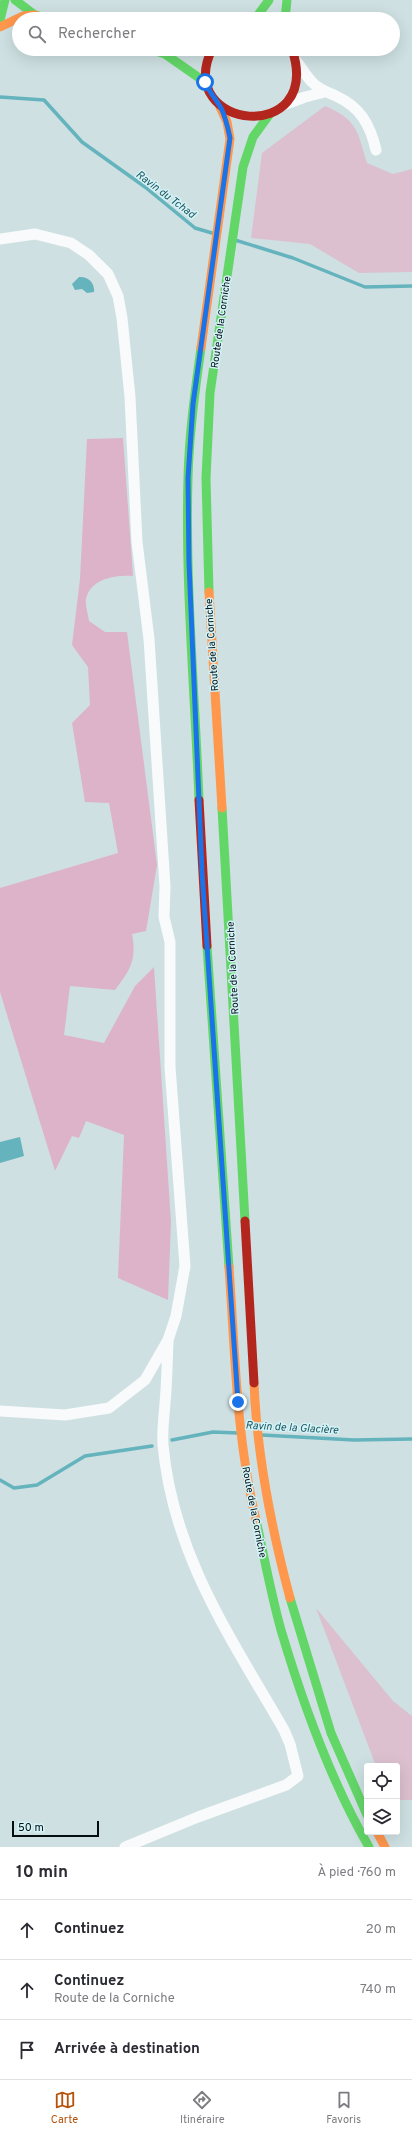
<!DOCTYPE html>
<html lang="fr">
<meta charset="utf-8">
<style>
body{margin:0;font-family:Overpass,sans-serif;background:#f2f2f3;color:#2b2b33}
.controls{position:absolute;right:12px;bottom:12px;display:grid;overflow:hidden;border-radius:4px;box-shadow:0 4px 16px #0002}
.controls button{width:36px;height:36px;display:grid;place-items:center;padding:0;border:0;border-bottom:1px solid #e1e1e2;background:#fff;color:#2b2b33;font:20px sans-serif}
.scale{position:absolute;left:12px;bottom:10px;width:87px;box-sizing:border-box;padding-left:4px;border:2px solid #040e10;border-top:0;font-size:11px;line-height:14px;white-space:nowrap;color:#040e10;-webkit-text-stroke:3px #d3f3f8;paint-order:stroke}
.stop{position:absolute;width:12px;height:12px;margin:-9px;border:3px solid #1a73e8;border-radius:50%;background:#fff}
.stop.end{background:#1a73e8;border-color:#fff;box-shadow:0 1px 4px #0008}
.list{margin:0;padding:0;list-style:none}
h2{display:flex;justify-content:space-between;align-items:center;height:52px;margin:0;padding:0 16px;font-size:17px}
h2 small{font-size:13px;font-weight:400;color:#7c7c81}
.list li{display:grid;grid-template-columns:26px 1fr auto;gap:12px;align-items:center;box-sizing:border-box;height:60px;padding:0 16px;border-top:1px solid #e1e1e2}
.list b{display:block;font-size:15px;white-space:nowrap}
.list p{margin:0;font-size:13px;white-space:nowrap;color:#7c7c81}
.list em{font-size:13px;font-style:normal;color:#7c7c81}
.icon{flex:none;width:22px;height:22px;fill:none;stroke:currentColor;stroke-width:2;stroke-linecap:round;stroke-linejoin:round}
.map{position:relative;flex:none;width:412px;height:1847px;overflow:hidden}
.search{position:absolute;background:#fff;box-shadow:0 4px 16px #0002;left:12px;right:12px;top:12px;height:44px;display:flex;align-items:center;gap:10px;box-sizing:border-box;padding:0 14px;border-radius:22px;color:#7c7c81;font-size:15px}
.sheet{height:232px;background:#fff}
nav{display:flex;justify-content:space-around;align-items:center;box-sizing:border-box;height:56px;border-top:1px solid #e1e1e2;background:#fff;font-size:11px;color:#7c7c81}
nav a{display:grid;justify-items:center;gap:2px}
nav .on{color:#b45309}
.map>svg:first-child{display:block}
.green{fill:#dcc0cf}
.forest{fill:#ddb3c9}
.water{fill:#64b3bd}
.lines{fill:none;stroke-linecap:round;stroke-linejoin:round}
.stream{stroke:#64b3bd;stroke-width:3.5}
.street{stroke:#f8fafb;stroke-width:11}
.fast{stroke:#63d668;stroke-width:9}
.slow{stroke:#ff974d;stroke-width:9}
.jam{stroke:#b3261e;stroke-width:9}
.route{stroke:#1a73e8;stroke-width:5}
.labels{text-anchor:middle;stroke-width:3;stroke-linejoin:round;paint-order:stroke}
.street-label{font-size:10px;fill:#040e10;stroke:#d3f3f8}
.water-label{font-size:11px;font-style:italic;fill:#1c565d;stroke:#d3f3f8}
</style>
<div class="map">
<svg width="412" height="1847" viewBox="0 0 412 1847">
<rect width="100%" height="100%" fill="#cee0e2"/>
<path class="green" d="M 325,106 C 358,120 357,131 367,163 L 393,174 L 412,169 L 412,272 L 359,273 L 310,244 L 251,238 L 262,153 Z
M 316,1608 L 393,1701 L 412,1716 L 412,1800 L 397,1800 L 397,1766 L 376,1766 Z"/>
<path class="forest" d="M 123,438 L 133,576 C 116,575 91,578 86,599 C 85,605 88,614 89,621 L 105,632 L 127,632 L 157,865 L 146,931 L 132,934 C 137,960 130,970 115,990 L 70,986 L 64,1035 L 104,1043 L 135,986 L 154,967 L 171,1222 L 168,1300 L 118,1278 L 124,1135 L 86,1121 L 79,1138 L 72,1136 L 55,1171 L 0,992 L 0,888 L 118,853 L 109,803 L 85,802 L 72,723 L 90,705 L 88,667 L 72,645 L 80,579 L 87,439 Z"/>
<path class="water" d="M 79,277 C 88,276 95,283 94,292 L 87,293 L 82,289 L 75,290 L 72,284 Z
M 20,1137 L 24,1156 L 0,1163 L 0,1142 Z"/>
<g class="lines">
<path class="stream" d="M 0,97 L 44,100 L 82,142 L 145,187 L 195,228 L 212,233
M 235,240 L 293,258 L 365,287 L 412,286
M 262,1435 L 354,1440 L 412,1439
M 172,1440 L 213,1432 L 238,1433
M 0,1480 L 14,1488 L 37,1485 L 85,1456 L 152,1446"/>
<path class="street" d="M 297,62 C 302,68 306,76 312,82 C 318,89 327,92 336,96 C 360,107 370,124 376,150
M 286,104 L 305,97 L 325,92
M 0,239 L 35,234 L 71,243 L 89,255 L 108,274 L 118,296 L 122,318 L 130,397 L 137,542 L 149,639 L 165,886 L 164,917 L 170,942 L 170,1067 L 185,1266 L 176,1316 L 168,1340 L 145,1380 L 109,1408 L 65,1415 L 0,1411
M 125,1847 L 198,1817 L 286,1785 L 298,1776 L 290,1744 L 284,1730 C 231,1638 173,1555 163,1445 C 162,1431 164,1417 165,1403 C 167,1383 167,1363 168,1342"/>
<path class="fast" d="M 15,0 L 35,15 L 51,19
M 255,19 L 269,0
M 285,19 L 287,0
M 0,20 L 5,0
M 149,49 L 165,54 L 205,82
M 165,54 L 187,49
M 209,592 L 206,478 L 210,393 L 243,167 L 253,137 L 269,115
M 199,800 C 195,694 185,584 188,478 C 189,435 195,391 201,348
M 222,808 L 245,1221
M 207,946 L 229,1267
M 256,1520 C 264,1556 271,1594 281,1630 C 303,1704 330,1780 369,1847
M 290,1598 L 331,1733 L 367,1815"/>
<path class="slow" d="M 0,27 L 23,16 L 35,15
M 201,348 L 230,139 L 227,122 L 220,107
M 209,592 L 222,808
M 229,1267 C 235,1351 236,1437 256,1520
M 254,1383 C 257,1457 271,1527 290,1598
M 377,1832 L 385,1847"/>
<path class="jam" d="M 212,49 C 173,131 324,146 292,49
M 199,800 L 207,946
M 245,1221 L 254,1383"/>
</g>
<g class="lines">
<path class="route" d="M 205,82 C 209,92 216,99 221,108 C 226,118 228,128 230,138 L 193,404 L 188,478 L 189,563 L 202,872 L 238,1402"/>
</g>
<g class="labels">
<g class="street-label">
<text transform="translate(220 322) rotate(-82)" y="4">Route de la Corniche</text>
<text transform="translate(211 645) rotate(-94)" y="4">Route de la Corniche</text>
<text transform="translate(232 968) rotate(-93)" y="4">Route de la Corniche</text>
<text transform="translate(255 1512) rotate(79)" y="4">Route de la Corniche</text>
</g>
<g class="water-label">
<text transform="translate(166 194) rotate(37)" y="4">Ravin du Tchad</text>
<text transform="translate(292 1427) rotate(3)" y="4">Ravin de la Glacière</text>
</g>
</g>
</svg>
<div class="controls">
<button><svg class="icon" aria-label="locate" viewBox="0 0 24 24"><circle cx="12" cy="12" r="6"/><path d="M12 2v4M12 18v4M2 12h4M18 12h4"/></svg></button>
<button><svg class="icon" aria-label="layers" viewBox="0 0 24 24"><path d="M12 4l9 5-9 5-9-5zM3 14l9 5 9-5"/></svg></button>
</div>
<div class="scale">50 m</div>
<div class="stop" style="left:205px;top:82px"></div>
<div class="stop end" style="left:238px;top:1402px"></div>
<div class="search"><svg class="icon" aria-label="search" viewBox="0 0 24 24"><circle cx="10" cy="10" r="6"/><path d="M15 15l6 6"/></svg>Rechercher</div>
</div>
<section class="sheet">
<h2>10 min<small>À pied · 760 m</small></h2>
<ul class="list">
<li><svg class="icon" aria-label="ahead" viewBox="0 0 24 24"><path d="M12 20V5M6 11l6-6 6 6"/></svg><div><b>Continuez</b></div><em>20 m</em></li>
<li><svg class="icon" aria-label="ahead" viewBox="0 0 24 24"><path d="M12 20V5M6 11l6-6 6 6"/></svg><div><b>Continuez</b><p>Route de la Corniche</p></div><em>740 m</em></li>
<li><svg class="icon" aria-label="arrive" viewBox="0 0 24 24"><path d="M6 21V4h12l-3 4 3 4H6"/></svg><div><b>Arrivée à destination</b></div></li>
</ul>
</section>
<nav>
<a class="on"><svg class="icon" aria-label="map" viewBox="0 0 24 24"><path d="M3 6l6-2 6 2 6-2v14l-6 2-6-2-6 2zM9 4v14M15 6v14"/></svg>Carte</a>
<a><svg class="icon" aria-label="directions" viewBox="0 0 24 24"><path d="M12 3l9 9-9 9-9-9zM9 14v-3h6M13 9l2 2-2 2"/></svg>Itinéraire</a>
<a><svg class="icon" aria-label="saved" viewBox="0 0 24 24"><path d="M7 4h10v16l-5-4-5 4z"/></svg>Favoris</a>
</nav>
